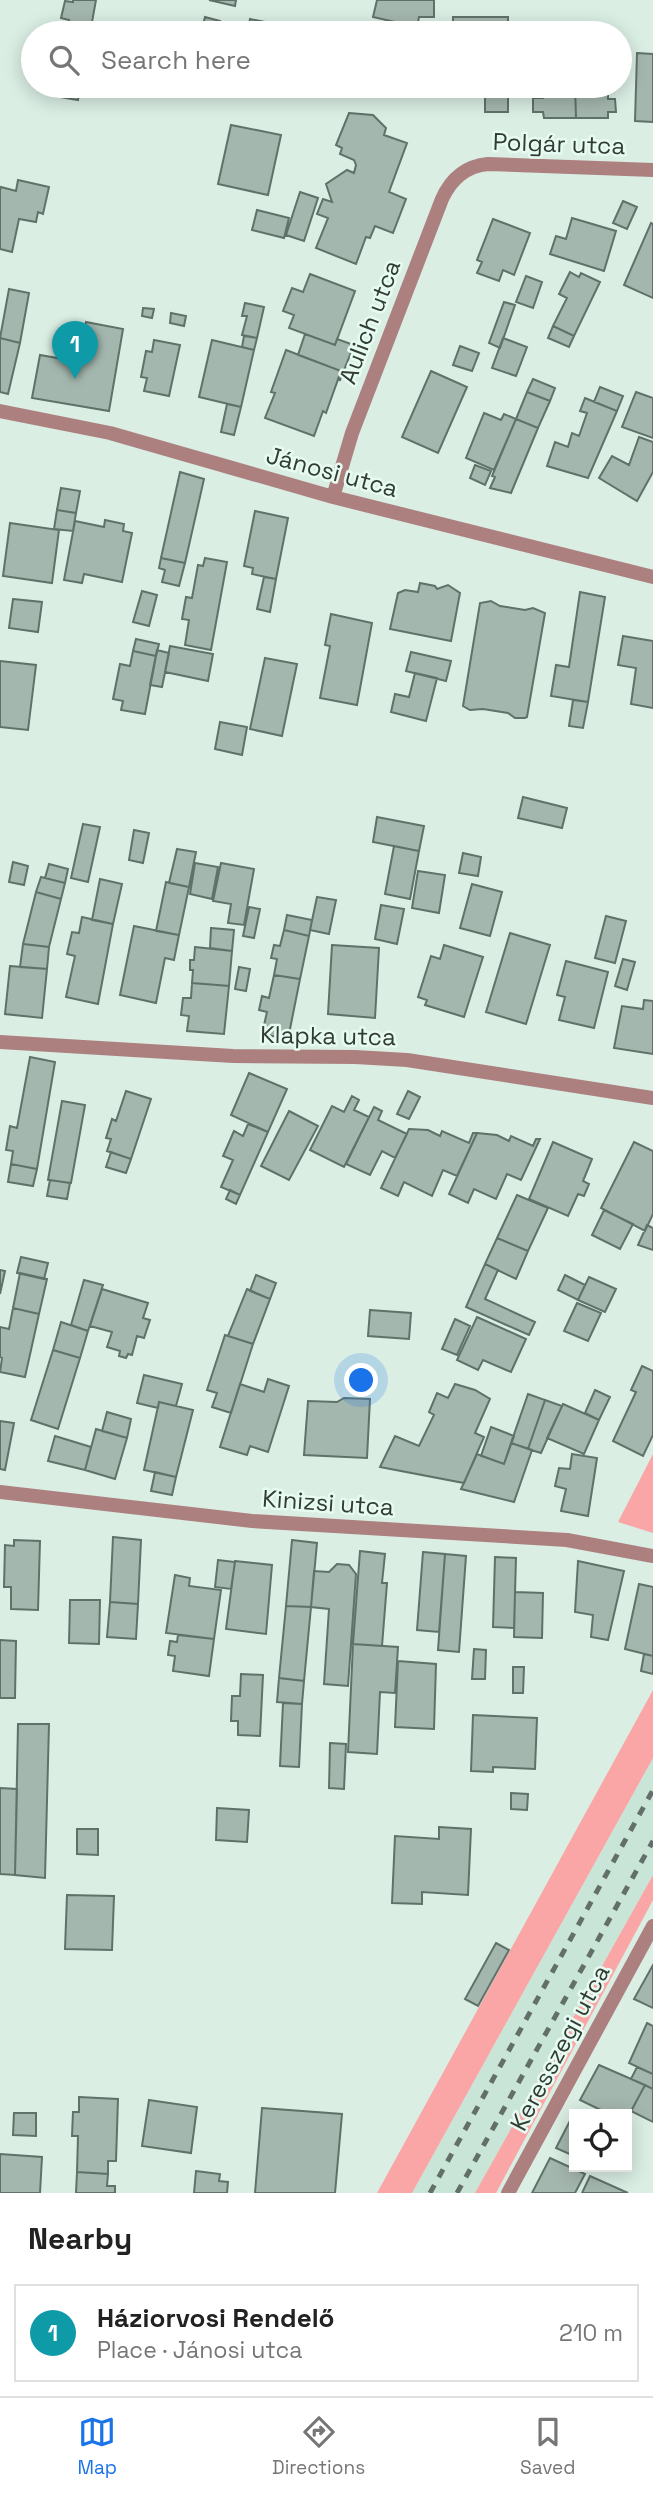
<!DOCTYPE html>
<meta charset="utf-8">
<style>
body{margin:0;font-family:"Space Grotesk",sans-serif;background:#f6f6f6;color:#222}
.controls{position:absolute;right:21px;bottom:21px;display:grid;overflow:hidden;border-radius:0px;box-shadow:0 4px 18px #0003}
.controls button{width:63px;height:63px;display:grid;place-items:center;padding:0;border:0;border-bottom:2px solid #e0e0e0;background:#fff;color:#222;font:35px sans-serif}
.you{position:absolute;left:362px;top:1381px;width:24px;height:24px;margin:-18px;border:5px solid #fff;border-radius:50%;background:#1a73e8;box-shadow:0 0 0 10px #1a73e833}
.badge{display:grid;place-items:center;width:46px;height:46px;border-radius:50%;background:#1a73e8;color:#fff;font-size:23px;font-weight:700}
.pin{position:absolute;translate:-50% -58px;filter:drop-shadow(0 2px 4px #0008)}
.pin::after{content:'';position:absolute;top:37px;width:24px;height:21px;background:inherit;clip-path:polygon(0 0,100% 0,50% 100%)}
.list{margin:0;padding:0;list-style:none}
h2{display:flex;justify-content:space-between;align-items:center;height:91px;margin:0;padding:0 28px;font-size:30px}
h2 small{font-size:23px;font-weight:400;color:#767676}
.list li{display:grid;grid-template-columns:46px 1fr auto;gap:21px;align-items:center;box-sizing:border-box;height:98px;margin:0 14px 14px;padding:0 14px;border:2px solid #e0e0e0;border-radius:0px}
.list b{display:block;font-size:26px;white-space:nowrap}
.list p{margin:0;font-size:23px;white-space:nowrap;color:#767676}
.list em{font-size:23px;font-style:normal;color:#767676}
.icon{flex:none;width:38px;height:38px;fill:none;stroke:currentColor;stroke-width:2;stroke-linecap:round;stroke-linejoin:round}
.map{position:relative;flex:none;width:653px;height:2193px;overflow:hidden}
.search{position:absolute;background:#fff;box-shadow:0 4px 18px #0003;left:21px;right:21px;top:21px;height:77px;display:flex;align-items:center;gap:18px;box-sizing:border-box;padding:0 24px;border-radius:38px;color:#767676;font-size:26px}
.sheet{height:203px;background:#fff}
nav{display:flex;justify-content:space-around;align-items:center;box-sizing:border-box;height:98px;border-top:2px solid #e0e0e0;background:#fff;font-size:19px;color:#767676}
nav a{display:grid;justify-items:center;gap:4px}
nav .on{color:#1a73e8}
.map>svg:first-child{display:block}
.built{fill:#c9e5d7}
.green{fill:#fba6a6}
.building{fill:#a4b7ae;stroke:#5f7269;stroke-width:2}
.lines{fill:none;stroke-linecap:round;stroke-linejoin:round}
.street{stroke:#ad8080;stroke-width:14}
.rail{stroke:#636f69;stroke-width:5;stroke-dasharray:9 9;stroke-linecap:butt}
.labels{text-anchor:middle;stroke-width:5;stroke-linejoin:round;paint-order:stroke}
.street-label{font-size:24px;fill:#333b37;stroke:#e7fcf1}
</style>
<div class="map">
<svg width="653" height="2193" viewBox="0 0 653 2193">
<rect width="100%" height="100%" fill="#daeee4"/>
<path class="built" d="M 653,1758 L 653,1875 L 475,2193 L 412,2193 Z"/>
<path class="green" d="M 653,1454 L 653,1533 L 618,1522 Z
M 653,1690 L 653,1758 L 412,2193 L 377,2193 Z
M 653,1875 L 653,1900 L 496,2193 L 475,2193 Z"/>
<path class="building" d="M 73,0 L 96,0 L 90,33 L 66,33 L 69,20 L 61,18 L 65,1 L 73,2 Z
M 209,0 L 236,0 L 235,6 Z
M 377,0 L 434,0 L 434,17 L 419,17 L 417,27 L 373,17 Z
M 205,17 L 220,21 L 217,33 L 201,33 Z
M 453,17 L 508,17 L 508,33 L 453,33 Z
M 250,19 L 320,33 L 248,33 Z
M 637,53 L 653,54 L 653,122 L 635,121 Z
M 56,86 L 80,86 L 78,100 L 54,96 Z
M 453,86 L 508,86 L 508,112 L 485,112 L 485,94 L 475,94 L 475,86 Z
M 543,86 L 575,86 L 576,118 L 544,118 L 543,112 L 533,112 L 533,98 L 543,98 Z
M 575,86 L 608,86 L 608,99 L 615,99 L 616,112 L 608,112 L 608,118 L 576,118 Z
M 349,113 L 373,115 L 386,128 L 384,135 L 407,143 L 389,192 L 406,199 L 393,233 L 375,226 L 370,238 L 366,237 L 356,264 L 316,248 L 328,218 L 317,214 L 323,199 L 332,202 L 326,184 L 347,170 L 354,173 L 356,165 L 354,160 L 340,154 L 342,148 L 336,145 Z
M 231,125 L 281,135 L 268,195 L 218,184 Z
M 18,180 L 49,187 L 43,214 L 38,212 L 36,222 L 19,219 L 12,252 L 0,249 L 0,190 L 1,187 L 16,191 Z
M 300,192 L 318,198 L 304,241 L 286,235 Z
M 623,201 L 637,207 L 627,229 L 613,223 Z
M 257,210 L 289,218 L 284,238 L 252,230 Z
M 572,218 L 616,231 L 604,271 L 550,254 L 556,236 L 566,239 Z
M 493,219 L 530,233 L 514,275 L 503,270 L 499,281 L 477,273 L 482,262 L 477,260 Z
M 651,223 L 653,224 L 653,298 L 624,285 Z
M 570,272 L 579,277 L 581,273 L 600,282 L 574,336 L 553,326 L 567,298 L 559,294 Z
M 310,274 L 355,291 L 335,345 L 289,328 L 294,315 L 283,311 L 292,288 L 303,292 Z
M 526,276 L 542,282 L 533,308 L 516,302 Z
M 9,289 L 29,293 L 20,343 L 0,338 Z
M 504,302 L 515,305 L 500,348 L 489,343 Z
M 245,303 L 264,307 L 257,338 L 242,335 L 247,316 L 242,316 Z
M 143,308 L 154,309 L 152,318 L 142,316 Z
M 171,313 L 186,316 L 184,326 L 170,323 Z
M 86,322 L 123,329 L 109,411 L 32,398 L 40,355 L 74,361 L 81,356 Z
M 553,326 L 574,336 L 569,347 L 548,338 Z
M 305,334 L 335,345 L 337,339 L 354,345 L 340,380 L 338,379 L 341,371 L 298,355 Z
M 244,336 L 257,338 L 254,350 L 242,347 Z
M 0,338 L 20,343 L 8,394 L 0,392 Z
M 503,338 L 527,347 L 516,376 L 492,368 Z
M 154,340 L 180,345 L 169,396 L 144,391 L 147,378 L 141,377 L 146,351 L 152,352 Z
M 212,340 L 254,350 L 241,407 L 199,397 Z
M 460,346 L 479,353 L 472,371 L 453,365 Z
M 286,350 L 341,371 L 326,413 L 323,411 L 314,436 L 265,418 L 275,393 L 271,392 Z
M 431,371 L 467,387 L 438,453 L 402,437 Z
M 533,379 L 555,388 L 550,401 L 527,392 Z
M 600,387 L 623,396 L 617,411 L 594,402 Z
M 527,392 L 550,401 L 538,428 L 516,419 Z
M 636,392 L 653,398 L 653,438 L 622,427 Z
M 585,398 L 617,411 L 588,478 L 547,466 L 555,442 L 568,447 L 572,433 L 579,436 L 587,413 L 580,411 Z
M 227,404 L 241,407 L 234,435 L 221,432 Z
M 484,413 L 501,420 L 504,414 L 516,419 L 494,470 L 466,458 Z
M 516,419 L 538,428 L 511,493 L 490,488 L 495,477 L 492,476 Z
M 639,437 L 653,442 L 653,472 L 637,501 L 599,478 L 612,456 L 629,465 Z
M 475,465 L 491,471 L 485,485 L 470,478 Z
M 180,472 L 204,479 L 185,563 L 161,558 Z
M 61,488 L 80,491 L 76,513 L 57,510 Z
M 57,510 L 76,513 L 73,531 L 54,529 Z
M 255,511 L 288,518 L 276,579 L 252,574 L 253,568 L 244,566 Z
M 105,520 L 124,524 L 123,531 L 132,533 L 122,582 L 84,574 L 82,583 L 64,580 L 75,521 L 104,527 Z
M 10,523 L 59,530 L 52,583 L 3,576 Z
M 161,558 L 185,563 L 179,586 L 162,582 L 165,570 L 159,568 Z
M 205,558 L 227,562 L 211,650 L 185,645 L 189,620 L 182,619 L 186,597 L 192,598 L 198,565 L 203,566 Z
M 264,577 L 276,579 L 270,612 L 257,609 Z
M 420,583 L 435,586 L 437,589 L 448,585 L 460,593 L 451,641 L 390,629 L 398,593 L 405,590 L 418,592 Z
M 142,591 L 157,595 L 149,626 L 133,622 Z
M 580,592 L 605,597 L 588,702 L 551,696 L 556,665 L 569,667 Z
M 13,599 L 42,602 L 38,632 L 9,628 Z
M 491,601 L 500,606 L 525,610 L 533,608 L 545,613 L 527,717 L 525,718 L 515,718 L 508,713 L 483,709 L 470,710 L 463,706 L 480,603 Z
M 331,614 L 372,623 L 357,705 L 320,698 L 330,646 L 325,645 Z
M 623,636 L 653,641 L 653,708 L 631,704 L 636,668 L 618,665 Z
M 136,639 L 159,644 L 156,656 L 133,651 Z
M 170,646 L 213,654 L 208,681 L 165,672 Z
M 157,650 L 169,653 L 162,687 L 150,685 Z
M 133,651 L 156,656 L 145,714 L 121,710 L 123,701 L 113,699 L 120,664 L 130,666 Z
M 411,652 L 451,661 L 446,681 L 406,671 Z
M 265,658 L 297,664 L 282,736 L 250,729 Z
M 0,661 L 36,665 L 28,730 L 0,727 Z
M 415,673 L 437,678 L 426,721 L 391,712 L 395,694 L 409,697 Z
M 573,700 L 588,702 L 583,728 L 569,726 Z
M 220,722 L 247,727 L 242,755 L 215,749 Z
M 523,797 L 567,808 L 562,828 L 518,818 Z
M 377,817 L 424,826 L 419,851 L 373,842 Z
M 83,824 L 100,827 L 88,882 L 71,878 Z
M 134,830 L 149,833 L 143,863 L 129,860 Z
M 394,846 L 419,851 L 410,899 L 385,894 Z
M 177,849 L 196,852 L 189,887 L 169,883 Z
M 463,853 L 481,857 L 478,876 L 459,873 Z
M 13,862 L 28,866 L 24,885 L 9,882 Z
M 195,863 L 218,867 L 212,899 L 190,894 Z
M 221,863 L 254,869 L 244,925 L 228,923 L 231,904 L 213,901 Z
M 49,864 L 68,869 L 65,883 L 45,878 Z
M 418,871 L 445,875 L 439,913 L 412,908 Z
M 41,877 L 65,883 L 61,899 L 36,892 Z
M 100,879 L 122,884 L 113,924 L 92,920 Z
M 166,882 L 189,887 L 179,935 L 156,931 Z
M 472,884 L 502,892 L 490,936 L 460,928 Z
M 36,892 L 61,899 L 49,947 L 23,944 Z
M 317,897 L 336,900 L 329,934 L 310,930 Z
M 381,905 L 404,909 L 397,944 L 375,939 Z
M 249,907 L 260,909 L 254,938 L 243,936 Z
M 287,915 L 312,920 L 309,936 L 284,930 Z
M 606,916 L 626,921 L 615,963 L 595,958 Z
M 82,917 L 113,924 L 98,1004 L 66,997 L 75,956 L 67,954 L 72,932 L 79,933 Z
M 134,926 L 179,935 L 174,960 L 165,958 L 156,1003 L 120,995 Z
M 211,928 L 234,930 L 232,951 L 210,948 Z
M 284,930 L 309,936 L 300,979 L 274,975 L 277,959 L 271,958 L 274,945 L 280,946 Z
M 510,933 L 550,945 L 526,1024 L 486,1012 Z
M 23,944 L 49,947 L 47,969 L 20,967 Z
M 332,945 L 379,948 L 375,1018 L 328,1014 Z
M 444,945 L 483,957 L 464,1017 L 425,1005 L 427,1000 L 418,997 L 431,956 L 440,959 Z
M 195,947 L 232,951 L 229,986 L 192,983 L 193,970 L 190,970 L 190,960 L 194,960 Z
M 623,959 L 635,962 L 627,990 L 615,986 Z
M 566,961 L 608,972 L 594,1028 L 559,1020 L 565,997 L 557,995 Z
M 10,966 L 47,969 L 42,1018 L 5,1014 Z
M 239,967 L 250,969 L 246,991 L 235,989 Z
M 274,975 L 300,979 L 288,1039 L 262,1034 L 267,1012 L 259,1010 L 262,996 L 269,998 Z
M 192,983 L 229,986 L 224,1034 L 187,1031 L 189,1016 L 181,1015 L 183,998 L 191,998 Z
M 644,1000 L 653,1001 L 653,1054 L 614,1048 L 622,1006 L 643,1009 Z
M 30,1057 L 55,1062 L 37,1169 L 11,1164 L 13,1151 L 6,1150 L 10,1126 L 17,1128 Z
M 249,1073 L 287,1089 L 268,1132 L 231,1115 Z
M 126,1091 L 151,1099 L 131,1159 L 107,1151 L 111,1139 L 106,1138 L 112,1119 L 116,1121 Z
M 408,1091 L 420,1097 L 409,1119 L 397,1114 Z
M 352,1096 L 359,1100 L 354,1110 L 369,1117 L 344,1167 L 310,1150 L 332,1106 L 344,1112 Z
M 62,1101 L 85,1105 L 71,1183 L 48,1180 Z
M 374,1107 L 382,1111 L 378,1120 L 407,1134 L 395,1158 L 382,1151 L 370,1175 L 346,1164 Z
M 289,1111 L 318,1126 L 289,1180 L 261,1166 Z
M 248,1124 L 268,1132 L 240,1195 L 221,1187 L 233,1160 L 223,1156 L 234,1131 L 243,1136 Z
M 409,1129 L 428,1130 L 440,1136 L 442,1131 L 469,1143 L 473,1133 L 477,1133 L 457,1176 L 443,1170 L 432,1196 L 404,1182 L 398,1196 L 381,1188 Z
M 477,1133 L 497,1135 L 509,1141 L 511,1136 L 533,1146 L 536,1139 L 540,1139 L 521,1180 L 507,1174 L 496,1199 L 474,1189 L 468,1203 L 449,1194 Z
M 553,1142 L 592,1159 L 583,1181 L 589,1184 L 584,1196 L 578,1194 L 568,1216 L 529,1199 Z
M 634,1142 L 653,1151 L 653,1214 L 645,1231 L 601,1208 Z
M 111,1152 L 131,1159 L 126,1173 L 106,1167 Z
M 11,1164 L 37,1169 L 33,1186 L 8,1182 Z
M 50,1180 L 70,1183 L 67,1199 L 47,1196 Z
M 230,1190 L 240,1195 L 236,1204 L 226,1199 Z
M 517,1195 L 548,1208 L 528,1251 L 497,1238 Z
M 604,1210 L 633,1224 L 620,1249 L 592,1235 Z
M 647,1225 L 653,1228 L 653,1250 L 638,1245 Z
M 497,1238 L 528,1251 L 516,1279 L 485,1264 Z
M 21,1257 L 48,1263 L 44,1279 L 17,1273 Z
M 485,1264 L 498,1270 L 485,1299 L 535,1322 L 529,1335 L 466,1307 Z
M 0,1270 L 5,1271 L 0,1294 Z
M 20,1273 L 47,1279 L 39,1314 L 13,1308 Z
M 256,1275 L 276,1283 L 270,1299 L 250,1291 Z
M 565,1275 L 585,1285 L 578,1300 L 558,1290 Z
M 589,1277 L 616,1289 L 605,1312 L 578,1300 Z
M 84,1280 L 103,1285 L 88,1331 L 71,1325 Z
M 102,1289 L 148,1303 L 143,1318 L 150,1320 L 144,1338 L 137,1336 L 132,1355 L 128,1354 L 126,1358 L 119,1356 L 120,1351 L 107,1347 L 112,1332 L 90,1326 Z
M 247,1289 L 270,1299 L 253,1344 L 228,1336 Z
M 577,1303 L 601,1313 L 588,1341 L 564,1331 Z
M 13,1308 L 39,1314 L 25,1377 L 0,1372 L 2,1358 L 0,1357 L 0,1327 L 9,1329 Z
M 370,1310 L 411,1313 L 409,1339 L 368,1336 Z
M 477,1317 L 526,1339 L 511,1372 L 483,1360 L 478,1370 L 457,1360 Z
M 455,1319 L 470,1326 L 457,1355 L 442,1349 Z
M 61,1322 L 88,1331 L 80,1358 L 53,1350 Z
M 225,1335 L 253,1344 L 231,1413 L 212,1407 L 217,1393 L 207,1390 Z
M 53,1350 L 80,1358 L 58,1429 L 31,1420 Z
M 642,1366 L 653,1371 L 653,1435 L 643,1456 L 613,1441 L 636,1392 L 631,1390 Z
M 144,1375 L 182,1384 L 176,1406 L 159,1402 L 158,1408 L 137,1403 Z
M 268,1379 L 289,1386 L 268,1452 L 250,1446 L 247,1455 L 220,1447 L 240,1384 L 264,1392 Z
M 455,1384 L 475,1390 L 490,1399 L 475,1433 L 484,1437 L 464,1483 L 380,1467 L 395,1436 L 419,1446 L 434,1415 L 429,1412 L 437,1393 L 448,1398 Z
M 595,1390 L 610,1397 L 599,1420 L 585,1413 Z
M 528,1394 L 545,1400 L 528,1449 L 511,1443 Z
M 344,1398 L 370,1399 L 367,1458 L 304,1455 L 308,1401 L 337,1402 Z
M 545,1400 L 562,1406 L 541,1453 L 528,1449 Z
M 159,1402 L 193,1410 L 176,1477 L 144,1470 Z
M 563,1404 L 599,1420 L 584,1454 L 547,1438 Z
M 107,1412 L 131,1419 L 127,1438 L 102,1431 Z
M 0,1421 L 14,1423 L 5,1470 L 0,1469 Z
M 491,1427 L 514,1436 L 504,1464 L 481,1456 Z
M 96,1429 L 127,1438 L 115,1479 L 85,1470 Z
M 55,1436 L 91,1447 L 85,1470 L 48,1461 Z
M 511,1443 L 532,1450 L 514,1502 L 461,1489 L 477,1454 L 504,1464 Z
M 572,1454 L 597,1458 L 588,1516 L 561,1511 L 566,1489 L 555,1486 L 559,1468 L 570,1469 Z
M 155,1472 L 176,1477 L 172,1495 L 151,1491 Z
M 113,1537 L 141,1540 L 138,1604 L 110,1602 Z
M 14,1540 L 40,1541 L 38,1610 L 11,1609 L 11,1587 L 4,1587 L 5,1545 L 14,1546 Z
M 292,1540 L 317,1543 L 311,1607 L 286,1606 Z
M 360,1551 L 385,1554 L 382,1583 L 387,1583 L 382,1646 L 353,1644 Z
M 423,1552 L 445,1554 L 439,1632 L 417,1630 Z
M 445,1554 L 466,1556 L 459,1652 L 438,1650 Z
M 495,1557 L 516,1558 L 514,1628 L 493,1627 Z
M 218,1560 L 235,1562 L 231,1589 L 215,1587 Z
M 235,1561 L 272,1565 L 266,1634 L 226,1629 Z
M 578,1561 L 624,1571 L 608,1640 L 591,1637 L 593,1615 L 575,1612 Z
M 337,1564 L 349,1565 L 356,1574 L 348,1686 L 324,1684 L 329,1609 L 311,1607 L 314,1571 L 329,1572 Z
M 175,1575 L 190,1578 L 189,1586 L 221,1590 L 214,1639 L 166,1633 Z
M 639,1584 L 653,1587 L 653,1656 L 625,1649 Z
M 515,1592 L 543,1593 L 542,1638 L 514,1637 Z
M 70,1600 L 100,1600 L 99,1644 L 69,1643 Z
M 110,1602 L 138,1604 L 136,1639 L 107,1637 Z
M 286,1606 L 311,1607 L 304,1681 L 279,1678 Z
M 178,1635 L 214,1639 L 209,1676 L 173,1671 L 175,1656 L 168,1655 L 170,1641 L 177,1642 Z
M 0,1640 L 16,1641 L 15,1698 L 0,1698 Z
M 353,1644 L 398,1647 L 395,1693 L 380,1692 L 377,1754 L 348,1752 Z
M 474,1649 L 486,1650 L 485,1679 L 472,1679 Z
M 644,1654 L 653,1656 L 653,1674 L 641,1671 Z
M 398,1661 L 436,1664 L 434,1729 L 395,1727 Z
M 513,1667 L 524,1667 L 523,1693 L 513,1693 Z
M 241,1674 L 263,1675 L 260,1736 L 238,1735 L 238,1721 L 231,1721 L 232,1696 L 240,1696 Z
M 279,1678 L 304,1681 L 302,1704 L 277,1702 Z
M 283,1703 L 302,1704 L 299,1767 L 280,1766 Z
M 473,1715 L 537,1718 L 535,1769 L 493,1767 L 493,1772 L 471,1771 Z
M 18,1724 L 49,1724 L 45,1878 L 15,1875 Z
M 330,1743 L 346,1744 L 344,1789 L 329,1788 Z
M 0,1788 L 17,1789 L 15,1875 L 0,1874 Z
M 511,1793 L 528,1794 L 527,1810 L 511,1809 Z
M 217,1808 L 249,1810 L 247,1842 L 216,1840 Z
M 439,1827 L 471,1829 L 468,1895 L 422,1892 L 422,1904 L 392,1903 L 395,1836 L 439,1839 Z
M 77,1829 L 98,1829 L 98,1855 L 77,1854 Z
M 67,1895 L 114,1896 L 112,1950 L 65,1949 Z
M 496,1943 L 509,1950 L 478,2006 L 465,1999 Z
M 653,1965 L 653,2008 L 634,1999 Z
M 647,2023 L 653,2026 L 653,2074 L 629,2063 Z
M 599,2065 L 645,2085 L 627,2119 L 627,2114 L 609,2114 L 580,2100 Z
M 637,2067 L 653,2074 L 653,2089 L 631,2079 Z
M 645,2085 L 653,2089 L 653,2122 L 631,2111 Z
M 79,2097 L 118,2099 L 116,2161 L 108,2161 L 108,2174 L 77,2172 L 78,2136 L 72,2136 L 73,2112 L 79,2112 Z
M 149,2100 L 197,2107 L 191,2153 L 142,2146 Z
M 262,2108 L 342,2114 L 335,2193 L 255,2193 Z
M 575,2111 L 583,2114 L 574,2114 L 574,2156 L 556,2148 Z
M 14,2113 L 36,2113 L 36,2136 L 13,2135 Z
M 0,2154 L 42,2157 L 40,2193 L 0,2193 Z
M 550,2158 L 585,2174 L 575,2193 L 532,2193 Z
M 196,2171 L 220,2174 L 219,2181 L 228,2182 L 227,2193 L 194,2193 Z
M 77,2172 L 108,2174 L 107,2186 L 115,2186 L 115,2193 L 76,2193 Z
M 590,2176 L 628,2193 L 582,2193 Z"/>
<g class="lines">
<path class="street" d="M 0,411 L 110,433 L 333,497 L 653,577
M 333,497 L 352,433 L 442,199 C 451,179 466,166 488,164 L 653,170
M 0,1042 L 233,1056 L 355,1057 L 407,1060 L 653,1098
M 0,1492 L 252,1521 L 567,1540 L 653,1556
M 508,2193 L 653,1926"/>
<path class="rail" d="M 430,2193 L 653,1790
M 457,2193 L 653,1841"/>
</g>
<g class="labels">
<g class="street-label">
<text transform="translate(559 144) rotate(2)" y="8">Polgár utca</text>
<text transform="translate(370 322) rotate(-69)" y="8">Aulich utca</text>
<text transform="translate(332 472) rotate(15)" y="8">Jánosi utca</text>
<text transform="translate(328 1036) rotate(1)" y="8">Klapka utca</text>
<text transform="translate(328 1503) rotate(4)" y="8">Kinizsi utca</text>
<text transform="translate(560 2048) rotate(-62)" y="8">Keresszegi utca</text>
</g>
</g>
</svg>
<div class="controls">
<button><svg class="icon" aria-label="locate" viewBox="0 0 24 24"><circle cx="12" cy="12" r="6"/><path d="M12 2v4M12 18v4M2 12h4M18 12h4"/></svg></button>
</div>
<div class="you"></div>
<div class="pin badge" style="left:75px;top:379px;background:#0f9aa8">1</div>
<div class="search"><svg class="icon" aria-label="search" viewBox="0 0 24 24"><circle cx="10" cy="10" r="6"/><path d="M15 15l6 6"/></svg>Search here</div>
</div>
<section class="sheet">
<h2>Nearby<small></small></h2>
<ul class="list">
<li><span class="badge" style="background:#0f9aa8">1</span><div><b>Háziorvosi Rendelő</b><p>Place · Jánosi utca</p></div><em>210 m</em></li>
</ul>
</section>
<nav>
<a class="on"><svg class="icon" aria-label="map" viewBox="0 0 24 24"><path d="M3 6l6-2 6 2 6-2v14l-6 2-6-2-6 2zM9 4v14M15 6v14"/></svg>Map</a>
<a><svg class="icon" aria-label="directions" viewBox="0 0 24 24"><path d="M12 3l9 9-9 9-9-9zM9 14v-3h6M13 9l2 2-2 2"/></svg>Directions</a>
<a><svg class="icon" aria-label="saved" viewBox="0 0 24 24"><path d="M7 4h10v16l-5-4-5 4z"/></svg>Saved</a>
</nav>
